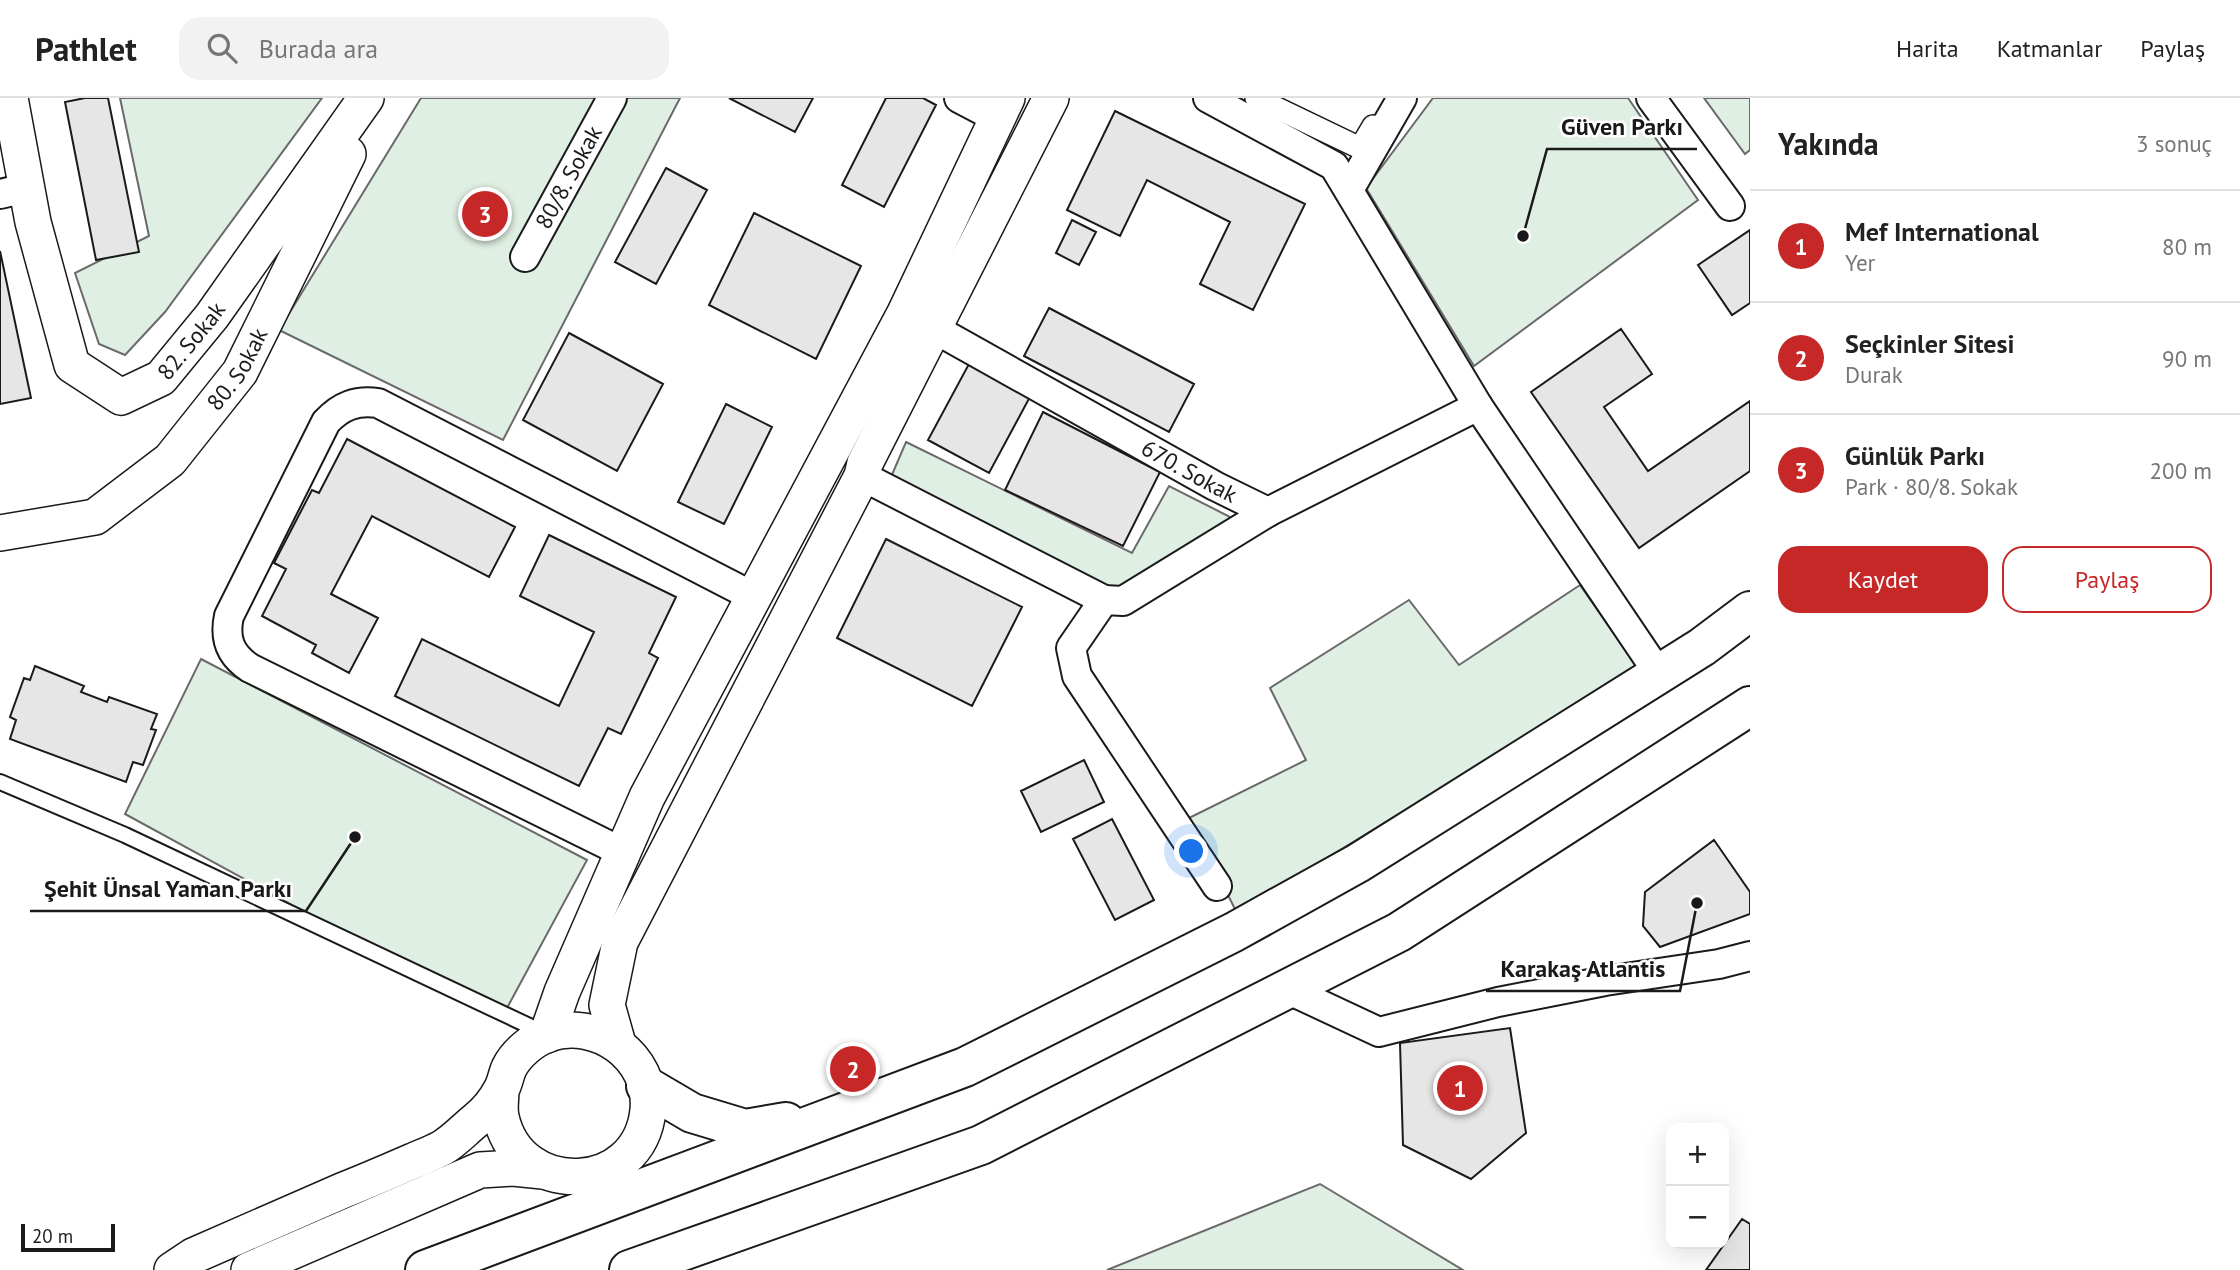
<!DOCTYPE html>
<html lang="tr">
<meta charset="utf-8">
<style>
body{margin:0;font-family:"PT Sans",sans-serif;background:#f2f2f2;color:#222}
.controls{position:absolute;right:21px;bottom:21px;display:grid;overflow:hidden;border-radius:14px;box-shadow:0 7px 28px #0002}
.controls button{width:63px;height:63px;display:grid;place-items:center;padding:0;border:0;border-bottom:2px solid #e0e0e0;background:#fff;color:#222;font:35px sans-serif}
.scale{position:absolute;left:21px;bottom:18px;width:94px;box-sizing:border-box;padding-left:7px;border:4px solid #1a1a1a;border-top:0;font-size:19px;line-height:24px;white-space:nowrap;color:#1a1a1a;-webkit-text-stroke:5px #fff;paint-order:stroke}
.you{position:absolute;left:1192px;top:754px;width:24px;height:24px;margin:-18px;border:5px solid #fff;border-radius:50%;background:#1a73e8;box-shadow:0 0 0 10px #1a73e833}
.badge{display:grid;place-items:center;width:46px;height:46px;border-radius:50%;background:#c62828;color:#fff;font-size:23px;font-weight:700}
.pin{position:absolute;translate:-50% -50%;border:4px solid #fff;box-shadow:0 2px 7px #0006}
.list{margin:0;padding:0;list-style:none}
h2{display:flex;justify-content:space-between;align-items:center;height:91px;margin:0;padding:0 28px;font-size:30px}
h2 small{font-size:23px;font-weight:400;color:#767676}
.list li{display:grid;grid-template-columns:46px 1fr auto;gap:21px;align-items:center;box-sizing:border-box;height:112px;padding:0 28px;border-top:2px solid #e0e0e0}
.list b{display:block;font-size:26px;white-space:nowrap}
.list p{margin:0;font-size:23px;white-space:nowrap;color:#767676}
.list em{font-size:23px;font-style:normal;color:#767676}
.actions{display:flex;gap:14px;padding:21px 28px}
.actions a{flex:1;padding:16px 0;border:2px solid #c62828;border-radius:21px;text-align:center;font-size:24px;color:#c62828}
.actions .main{background:#c62828;color:#fff}
.icon{flex:none;width:38px;height:38px;fill:none;stroke:currentColor;stroke-width:2;stroke-linecap:round;stroke-linejoin:round}
.map{position:relative;flex:none;width:1750px;height:1172px;overflow:hidden}
header{display:flex;align-items:center;gap:42px;box-sizing:border-box;height:98px;padding:0 35px;background:#fff;border-bottom:2px solid #e0e0e0}
header strong{font-size:33px}
nav{display:flex;gap:38px;margin-inline-start:auto;font-size:24px}
.search{width:490px;height:63px;background:#f2f2f2;display:flex;align-items:center;gap:18px;box-sizing:border-box;padding:0 24px;border-radius:21px;color:#767676;font-size:26px}
main{display:flex}
aside{flex:1;background:#fff}
.map>svg:first-child{display:block}
.green{fill:#e0efe3;stroke:#6a6a6a;stroke-width:2}
.building{fill:#e6e6e6;stroke:#1a1a1a;stroke-width:2}
.lines{fill:none;stroke-linecap:round;stroke-linejoin:round}
.service-casing{stroke:#1a1a1a;stroke-width:18}
.pedestrian-casing{stroke:#1a1a1a;stroke-width:24}
.minor-casing{stroke:#1a1a1a;stroke-width:32}
.tertiary-casing{stroke:#1a1a1a;stroke-width:38}
.trunk-casing{stroke:#1a1a1a;stroke-width:42}
.service{stroke:#fff;stroke-width:14}
.pedestrian{stroke:#fff;stroke-width:21}
.minor{stroke:#fff;stroke-width:28}
.tertiary{stroke:#fff;stroke-width:35}
.trunk{stroke:#fff;stroke-width:38}
.labels{text-anchor:middle;stroke-width:5;stroke-linejoin:round;paint-order:stroke}
.street-label{font-size:23px;fill:#1a1a1a;stroke:#fff}
.leader{fill:none;stroke:#1a1a1a;stroke-width:2.5}
.callout-dot{fill:#1a1a1a;stroke:#fff;stroke-width:2.5}
.callout-label{font-size:24px;text-anchor:middle;font-weight:bold;fill:#1a1a1a;stroke:#fff;stroke-width:5;stroke-linejoin:round;paint-order:stroke}
</style>
<header>
<strong>Pathlet</strong>
<div class="search"><svg class="icon" aria-label="search" viewBox="0 0 24 24"><circle cx="10" cy="10" r="6"/><path d="M15 15l6 6"/></svg>Burada ara</div>
<nav><a>Harita</a><a>Katmanlar</a><a>Paylaş</a></nav>
</header>
<main>
<div class="map">
<svg width="1750" height="1172" viewBox="0 0 1750 1172">
<rect width="100%" height="100%" fill="#fff"/>
<path class="green" d="M 120,0 L 322,0 L 165,214 L 125,257 L 99,246 L 75,175 L 149,138 Z
M 421,0 L 680,0 L 503,342 L 279,232 Z
M 1433,0 L 1628,0 L 1698,102 L 1474,268 L 1366,90 Z
M 1704,0 L 1750,0 L 1750,52 L 1745,56 Z
M 906,344 L 1132,455 L 1169,388 L 1236,422 L 1125,489 L 1107,489 L 891,379 Z
M 1580,487 L 1638,570 L 1237,815 L 1189,720 L 1306,662 L 1270,590 L 1409,502 L 1459,567 Z
M 201,561 L 587,762 L 501,921 L 125,716 Z
M 1320,1086 L 1463,1172 L 1107,1172 Z"/>
<path class="building" d="M 85,0 L 108,0 L 139,154 L 96,162 L 65,4 Z
M 729,0 L 813,0 L 795,34 Z
M 886,0 L 923,0 L 936,7 L 884,109 L 842,87 Z
M 1115,13 L 1305,106 L 1253,212 L 1200,186 L 1230,124 L 1147,82 L 1120,138 L 1067,112 Z
M 666,70 L 707,92 L 656,186 L 615,164 Z
M 754,115 L 861,168 L 816,261 L 709,207 Z
M 1072,122 L 1096,134 L 1079,167 L 1056,155 Z
M 1750,132 L 1750,205 L 1732,217 L 1698,167 Z
M 0,153 L 31,300 L 0,306 Z
M 1049,210 L 1194,286 L 1169,334 L 1024,258 Z
M 1621,231 L 1652,276 L 1604,309 L 1648,373 L 1750,303 L 1750,373 L 1639,450 L 1531,294 Z
M 569,235 L 663,286 L 617,373 L 523,322 Z
M 970,264 L 1031,297 L 989,375 L 928,342 Z
M 726,306 L 772,329 L 724,426 L 678,404 Z
M 1043,314 L 1160,374 L 1123,448 L 1005,392 Z
M 347,341 L 515,429 L 489,479 L 372,418 L 331,496 L 378,520 L 349,575 L 312,555 L 316,547 L 262,518 L 286,471 L 274,465 L 312,392 L 319,395 Z
M 549,437 L 676,499 L 649,555 L 658,560 L 621,636 L 608,630 L 579,688 L 395,598 L 422,541 L 559,608 L 594,534 L 520,498 Z
M 886,441 L 1022,509 L 972,608 L 837,540 Z
M 35,568 L 84,588 L 81,594 L 107,604 L 109,599 L 157,616 L 151,631 L 156,632 L 143,667 L 133,664 L 126,684 L 10,641 L 16,622 L 10,619 L 24,580 L 30,582 Z
M 1084,662 L 1104,704 L 1041,734 L 1021,693 Z
M 1112,721 L 1154,802 L 1115,822 L 1073,741 Z
M 1714,742 L 1750,794 L 1750,816 L 1660,849 L 1643,828 L 1645,794 Z
M 1510,930 L 1526,1035 L 1471,1081 L 1403,1047 L 1400,945 Z
M 1742,1121 L 1750,1126 L 1750,1172 L 1706,1172 Z"/>
<g class="lines">
<g class="service-casing">
<path id="service" d="M 0,684 L 125,737 L 542,934"/>
</g>
<g class="pedestrian-casing">
<path id="pedestrian" d="M 1256,0 L 1360,50 L 1373,28"/>
</g>
<g class="minor-casing">
<g id="minor">
<path d="M 959,0 L 997,20"/>
<path d="M 1208,0 L 1334,68 L 1478,308"/>
<path d="M 1651,0 L 1730,108"/>
<path d="M 1349,92 L 1402,0"/>
<path d="M 0,96 L 26,90"/>
<path id="s1" d="M 525,159 L 612,0"/>
<path id="s2" d="M 917,221 L 1215,388 L 1268,414 L 1478,308 L 1659,576"/>
<path d="M 862,378 L 1104,502 L 1123,503 L 1268,414"/>
<path d="M 1104,502 L 1071,550 L 1077,578 L 1217,788"/>
<path d="M 624,755 L 250,570 C 230,557 224,541 229,518 L 326,324 C 341,308 356,302 378,305 L 754,499"/>
<path d="M 1287,891 L 1379,934 L 1498,904 L 1605,883 L 1719,866 L 1750,858"/>
</g>
</g>
<g class="tertiary-casing">
<g id="tertiary">
<path id="s3" d="M 10,0 L 33,124 L 72,267 L 121,299 L 161,280 L 212,218 L 366,0"/>
<path id="s4" d="M 0,435 L 95,419 L 170,362 L 240,274 L 348,56"/>
<path d="M 547,937 L 562,894 L 647,699 L 905,215 L 1007,0"/>
<path d="M 618,946 L 607,907 L 620,844 L 862,378 L 865,365 L 1051,0"/>
<path d="M 172,1172 L 193,1158 C 244,1136 294,1114 344,1092 C 367,1083 390,1073 413,1063 C 422,1059 433,1055 442,1050 C 454,1043 464,1032 475,1023 C 485,1015 496,1002 502,990 C 505,984 506,977 509,970 C 516,956 532,942 548,936 C 597,919 653,959 648,1012 C 640,1097 519,1102 501,1019 C 499,1010 501,1001 501,992"/>
<path d="M 249,1172 L 480,1072 L 513,1070 L 543,1073"/>
</g>
</g>
<g class="trunk-casing">
<path id="trunk" d="M 646,988 L 692,1015 L 745,1031 L 786,1024
M 425,1172 L 965,969 L 1234,834 L 1358,765 L 1702,549 L 1750,513
M 629,1172 L 981,1047 L 1399,834 L 1750,608"/>
</g>
<use href="#service" class="service"/>
<use href="#pedestrian" class="pedestrian"/>
<use href="#minor" class="minor"/>
<use href="#tertiary" class="tertiary"/>
<use href="#trunk" class="trunk"/>
</g>
<g class="labels">
<g class="street-label">
<text dy="8" stroke="none"><textPath href="#s1" startOffset="91">80/8. Sokak</textPath></text>
<text dy="8" stroke="none"><textPath href="#s3" startOffset="425">82. Sokak</textPath></text>
<text dy="8" stroke="none"><textPath href="#s4" startOffset="304">80. Sokak</textPath></text>
<text dy="8" stroke="none"><textPath href="#s2" startOffset="312">670. Sokak</textPath></text>
</g>
</g>
<path class="leader" d="M1523 138L1547 51H1697M355 739L306 813H30M1697 805L1680 893H1486"/>
<g class="callout-dot">
<circle cx="1523" cy="138" r="7"/>
<circle cx="355" cy="739" r="7"/>
<circle cx="1697" cy="805" r="7"/>
</g>
<g class="callout-label">
<text x="1622" y="37">Güven Parkı</text>
<text x="168" y="799">Şehit Ünsal Yaman Parkı</text>
<text x="1583" y="879">Karakaş Atlantis</text>
</g>
</svg>
<div class="controls">
<button>+</button>
<button>−</button>
</div>
<div class="scale">20 m</div>
<div class="you"></div>
<div class="pin badge" style="left:1460px;top:990px">1</div>
<div class="pin badge" style="left:853px;top:971px">2</div>
<div class="pin badge" style="left:485px;top:116px">3</div>
</div>
<aside>
<h2>Yakında<small>3 sonuç</small></h2>
<ul class="list">
<li><span class="badge">1</span><div><b>Mef International</b><p>Yer</p></div><em>80 m</em></li>
<li><span class="badge">2</span><div><b>Seçkinler Sitesi</b><p>Durak</p></div><em>90 m</em></li>
<li><span class="badge">3</span><div><b>Günlük Parkı</b><p>Park · 80/8. Sokak</p></div><em>200 m</em></li>
</ul>
<div class="actions"><a class="main">Kaydet</a><a>Paylaş</a></div>
</aside>
</main>
